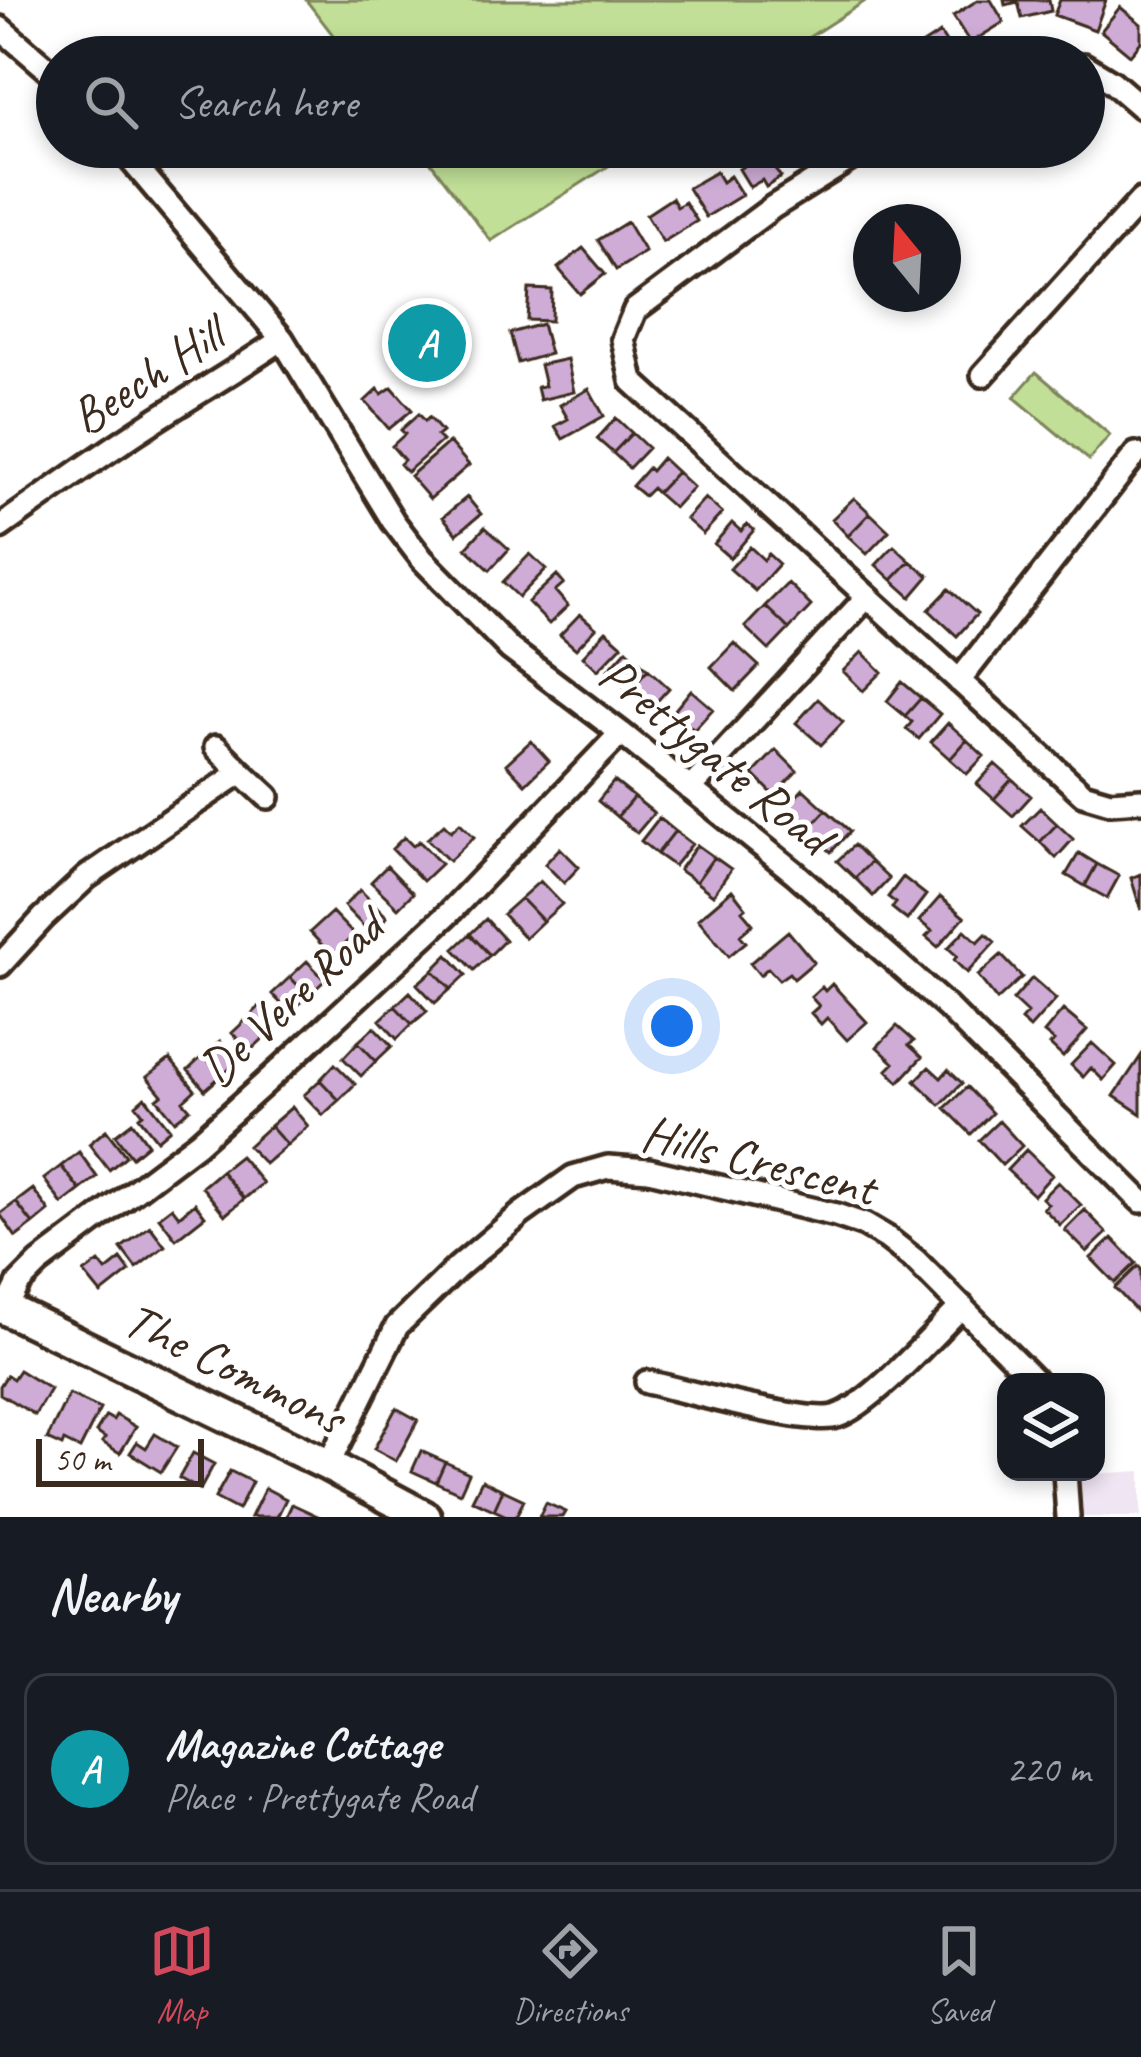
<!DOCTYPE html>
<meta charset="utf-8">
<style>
body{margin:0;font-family:Caveat,sans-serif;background:#242831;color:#f1f3f6}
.controls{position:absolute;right:36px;bottom:36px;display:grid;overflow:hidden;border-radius:24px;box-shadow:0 6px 18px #0003}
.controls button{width:108px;height:108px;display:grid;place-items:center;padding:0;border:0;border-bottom:3px solid #363941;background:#171b24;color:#f1f3f6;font:60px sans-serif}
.compass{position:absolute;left:853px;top:204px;width:108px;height:108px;border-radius:50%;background:#171b24;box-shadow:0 6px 18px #0003;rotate:342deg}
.scale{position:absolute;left:36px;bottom:30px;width:168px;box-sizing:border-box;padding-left:12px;border:6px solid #3b2a1e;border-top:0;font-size:33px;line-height:42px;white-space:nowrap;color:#3b2a1e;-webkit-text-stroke:9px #fff;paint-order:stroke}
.you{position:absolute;left:672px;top:1026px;width:42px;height:42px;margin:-30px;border:9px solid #fff;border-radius:50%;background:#1a73e8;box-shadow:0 0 0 18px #1a73e833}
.badge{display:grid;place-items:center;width:78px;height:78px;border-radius:50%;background:#d1495b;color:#fff;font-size:39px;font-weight:700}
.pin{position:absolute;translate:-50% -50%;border:6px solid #fff;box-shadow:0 3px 12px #0006}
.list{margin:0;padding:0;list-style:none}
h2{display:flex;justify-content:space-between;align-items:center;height:156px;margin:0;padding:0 48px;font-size:51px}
h2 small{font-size:39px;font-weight:400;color:#9ea1a6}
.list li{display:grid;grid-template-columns:78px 1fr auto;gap:36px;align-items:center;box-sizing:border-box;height:192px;margin:0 24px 24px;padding:0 24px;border:3px solid #363941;border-radius:24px}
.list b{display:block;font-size:45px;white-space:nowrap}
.list p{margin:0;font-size:39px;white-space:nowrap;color:#9ea1a6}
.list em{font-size:39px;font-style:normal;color:#9ea1a6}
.icon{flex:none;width:66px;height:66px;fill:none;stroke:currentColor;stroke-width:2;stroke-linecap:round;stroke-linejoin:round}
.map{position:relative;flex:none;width:1141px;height:1517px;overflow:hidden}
.search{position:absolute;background:#171b24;box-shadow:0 6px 18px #0003;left:36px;right:36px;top:36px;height:132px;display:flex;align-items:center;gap:30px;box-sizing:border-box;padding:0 42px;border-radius:66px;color:#9ea1a6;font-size:45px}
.sheet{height:372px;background:#171b24}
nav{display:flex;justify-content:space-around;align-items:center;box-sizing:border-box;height:168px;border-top:3px solid #363941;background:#171b24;font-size:33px;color:#9ea1a6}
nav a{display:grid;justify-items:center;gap:6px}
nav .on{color:#d1495b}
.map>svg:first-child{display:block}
.built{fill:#f0e6f3}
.green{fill:#c1df97;stroke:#7e845a;stroke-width:3}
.building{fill:#ceacd6;stroke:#3b2a1e;stroke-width:3}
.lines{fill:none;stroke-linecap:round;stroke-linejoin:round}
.street-casing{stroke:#3b2a1e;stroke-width:30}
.secondary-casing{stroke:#3b2a1e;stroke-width:39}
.street{stroke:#fff;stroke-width:21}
.secondary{stroke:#fff;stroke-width:30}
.labels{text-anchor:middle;stroke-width:10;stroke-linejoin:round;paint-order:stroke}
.street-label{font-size:51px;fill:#3b2a1e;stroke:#fff}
</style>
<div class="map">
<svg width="1141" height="1517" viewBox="0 0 1141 1517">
<rect width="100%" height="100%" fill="#fff"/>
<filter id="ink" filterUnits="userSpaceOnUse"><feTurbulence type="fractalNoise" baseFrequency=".00833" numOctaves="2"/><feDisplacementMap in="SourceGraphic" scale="24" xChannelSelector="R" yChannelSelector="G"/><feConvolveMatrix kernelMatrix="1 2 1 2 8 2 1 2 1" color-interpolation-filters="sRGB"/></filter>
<g filter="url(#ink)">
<path class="built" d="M 1141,1471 L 1141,1517 L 1079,1517 L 1077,1475 Z"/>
<path class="green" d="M 306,0 L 867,0 L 778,57 L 350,57 Z
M 419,147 L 638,147 L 491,241 Z
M 1036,372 L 1110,435 L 1089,460 L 1014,397 Z"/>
<path class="building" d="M 978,0 L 991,0 L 1004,22 L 970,43 L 953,16 Z
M 1004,0 L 1049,0 L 1051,11 L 1022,18 L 1018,2 L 1005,5 Z
M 1060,0 L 1106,0 L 1095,30 L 1054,15 Z
M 1120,7 L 1141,24 L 1141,42 L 1130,55 L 1101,31 Z
M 940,33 L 953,53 L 947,57 L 903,57 Z
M 750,147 L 764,147 L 766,151 L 772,148 L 784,166 L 776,171 L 781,177 L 766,187 L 762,180 L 750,187 L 739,169 L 753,160 L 746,150 Z
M 716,172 L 722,182 L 730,176 L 742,195 L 706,217 L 688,188 Z
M 672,198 L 677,207 L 685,202 L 697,221 L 663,242 L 646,215 Z
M 627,222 L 645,252 L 616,270 L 598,240 Z
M 583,248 L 605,274 L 580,294 L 558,268 Z
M 529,289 L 552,290 L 551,321 L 527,320 Z
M 542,324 L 550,354 L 518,363 L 510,333 Z
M 426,325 L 448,348 L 424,369 L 404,348 Z
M 567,359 L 574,392 L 540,400 L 537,387 L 545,386 L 540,365 Z
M 392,387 L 412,410 L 389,429 L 365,401 L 378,389 L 382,394 Z
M 589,389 L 604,416 L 563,439 L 555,426 L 568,419 L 560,405 Z
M 419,414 L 425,421 L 429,417 L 442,432 L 437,436 L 442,441 L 407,472 L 400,464 L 404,460 L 392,446 L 405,434 L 401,430 Z
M 616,418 L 632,433 L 613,453 L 597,439 Z
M 632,433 L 648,448 L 629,468 L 613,453 Z
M 449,442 L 469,465 L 430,499 L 410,476 Z
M 662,458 L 677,472 L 657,493 L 652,488 L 644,496 L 632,486 L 648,468 L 651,471 Z
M 677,472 L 693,487 L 674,508 L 657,493 Z
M 467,497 L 481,514 L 457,534 L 443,517 Z
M 705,498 L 722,513 L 703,534 L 686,519 Z
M 854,498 L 870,513 L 848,536 L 832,519 Z
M 870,513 L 889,531 L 867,554 L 848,536 Z
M 732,523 L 741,531 L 747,524 L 754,530 L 730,558 L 714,544 Z
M 485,527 L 509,549 L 490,570 L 466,548 Z
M 894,546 L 910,561 L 892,580 L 876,565 Z
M 750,547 L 764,560 L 768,554 L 779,564 L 755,591 L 730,569 Z
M 530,554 L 546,569 L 519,597 L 503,582 Z
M 910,561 L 929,576 L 911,597 L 892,580 Z
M 557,575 L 564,583 L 555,591 L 568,606 L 549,624 L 528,602 Z
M 788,583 L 811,606 L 789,629 L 765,606 Z
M 949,589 L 977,614 L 957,636 L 929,610 Z
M 765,606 L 789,629 L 769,650 L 745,627 Z
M 580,614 L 596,628 L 576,649 L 560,635 Z
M 606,631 L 622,645 L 598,670 L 583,656 Z
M 734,643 L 759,666 L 735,691 L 711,667 Z
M 627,649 L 648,669 L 629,690 L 608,670 Z
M 862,652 L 882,672 L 863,691 L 843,671 Z
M 648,669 L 669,688 L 650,709 L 629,690 Z
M 902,682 L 921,698 L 905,716 L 887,701 Z
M 691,690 L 713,709 L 694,730 L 673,712 Z
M 921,698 L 940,714 L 919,739 L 906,729 L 912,722 L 905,716 Z
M 818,699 L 843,722 L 821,745 L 796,723 Z
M 948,723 L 967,740 L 950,759 L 931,742 Z
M 967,740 L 984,756 L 967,774 L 950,759 Z
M 531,741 L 549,761 L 525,784 L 506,764 Z
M 776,750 L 797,771 L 774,795 L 753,774 Z
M 995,764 L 1012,779 L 994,799 L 977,784 Z
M 1012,779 L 1031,796 L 1013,816 L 994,799 Z
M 614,781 L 634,797 L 617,817 L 598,801 Z
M 803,789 L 826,810 L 807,831 L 784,810 Z
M 634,797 L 654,813 L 637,833 L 617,817 Z
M 1040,808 L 1057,824 L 1040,842 L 1022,826 Z
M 826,810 L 850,831 L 831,852 L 807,831 Z
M 659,818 L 675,831 L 657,854 L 641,841 Z
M 460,823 L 474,837 L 449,861 L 427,839 L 444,824 L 451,831 Z
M 1057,824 L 1073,839 L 1056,858 L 1040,842 Z
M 675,831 L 692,844 L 674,866 L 657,854 Z
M 404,837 L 413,846 L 419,841 L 441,864 L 423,881 L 392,849 Z
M 697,845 L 714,857 L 696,882 L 679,870 Z
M 854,845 L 871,862 L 855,878 L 837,861 Z
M 560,848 L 579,867 L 564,883 L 545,864 Z
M 1079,853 L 1097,864 L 1085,886 L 1066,875 Z
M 714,857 L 731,869 L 713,895 L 696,882 Z
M 871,862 L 889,879 L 873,896 L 855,878 Z
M 1097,864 L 1119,876 L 1107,898 L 1085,886 Z
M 387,866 L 413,893 L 398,908 L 371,882 Z
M 1141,874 L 1141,910 L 1131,878 Z
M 903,877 L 926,895 L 907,920 L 892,908 L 896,903 L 888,897 Z
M 540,881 L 562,904 L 543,921 L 521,898 Z
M 360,890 L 387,917 L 370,933 L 344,906 Z
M 732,890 L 746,908 L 742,911 L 753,924 L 740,935 L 746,942 L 729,956 L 698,919 Z
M 940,897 L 964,917 L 938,947 L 926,937 L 932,931 L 919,921 Z
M 521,898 L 543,921 L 525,938 L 503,914 Z
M 332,912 L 354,935 L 332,956 L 310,932 Z
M 486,919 L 505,940 L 490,955 L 470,934 Z
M 965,930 L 978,942 L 986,934 L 995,942 L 967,973 L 954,960 L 957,956 L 948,948 Z
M 788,931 L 814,962 L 794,979 L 789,973 L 779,980 L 768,968 L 760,975 L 750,963 Z
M 470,934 L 490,955 L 474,970 L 454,949 Z
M 448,955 L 466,975 L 451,989 L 433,970 Z
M 1001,955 L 1022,977 L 997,1000 L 978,976 Z
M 307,961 L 325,980 L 308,996 L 290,977 Z
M 433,970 L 451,989 L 435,1003 L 417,984 Z
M 290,977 L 308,996 L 290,1013 L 272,994 Z
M 1032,978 L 1056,999 L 1030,1028 L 1021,1020 L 1027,1013 L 1013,1000 Z
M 832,984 L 867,1022 L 847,1040 L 827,1018 L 821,1024 L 811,1013 L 819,1006 L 811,997 L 822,987 L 825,991 Z
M 410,992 L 427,1011 L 412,1024 L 395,1006 Z
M 264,1002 L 282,1020 L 266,1036 L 248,1018 Z
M 395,1006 L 412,1024 L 397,1039 L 380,1020 Z
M 1063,1010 L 1087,1030 L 1063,1057 L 1050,1045 L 1054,1041 L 1044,1033 Z
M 248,1018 L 266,1036 L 250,1051 L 232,1033 Z
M 897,1026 L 914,1041 L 909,1045 L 922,1057 L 899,1082 L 887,1070 L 894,1063 L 877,1047 Z
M 374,1027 L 392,1046 L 376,1061 L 358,1042 Z
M 220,1041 L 238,1062 L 221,1076 L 204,1055 Z
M 358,1042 L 376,1061 L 361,1076 L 343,1058 Z
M 1092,1043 L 1116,1065 L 1103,1080 L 1091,1068 L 1083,1077 L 1071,1065 Z
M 204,1055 L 221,1076 L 205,1090 L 188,1070 Z
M 1141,1056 L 1141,1114 L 1114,1096 Z
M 170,1059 L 195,1090 L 183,1101 L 190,1109 L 175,1121 L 157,1099 L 162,1095 L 147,1077 Z
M 335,1064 L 355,1084 L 339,1100 L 320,1080 Z
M 929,1067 L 941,1078 L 948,1070 L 962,1083 L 940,1105 L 915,1081 Z
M 320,1080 L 339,1100 L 323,1115 L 304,1095 Z
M 967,1087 L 992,1113 L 971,1134 L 945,1108 Z
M 145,1097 L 170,1129 L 157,1140 L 139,1117 L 143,1114 L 136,1105 Z
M 292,1107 L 308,1126 L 287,1145 L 270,1126 Z
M 999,1121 L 1022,1146 L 1002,1165 L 979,1140 Z
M 132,1122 L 148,1144 L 132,1157 L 115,1135 Z
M 270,1126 L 287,1145 L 265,1164 L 248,1146 Z
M 106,1130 L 126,1156 L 109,1170 L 89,1144 Z
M 1026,1150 L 1052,1175 L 1034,1195 L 1007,1170 Z
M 79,1152 L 97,1177 L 80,1190 L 61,1166 Z
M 240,1156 L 263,1183 L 244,1199 L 221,1171 Z
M 61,1166 L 80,1190 L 62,1204 L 44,1179 Z
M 221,1171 L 244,1199 L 225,1215 L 202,1187 Z
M 1058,1182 L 1081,1205 L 1060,1225 L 1043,1208 L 1048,1204 L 1042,1198 Z
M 33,1189 L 49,1211 L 33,1224 L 16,1202 Z
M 16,1202 L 33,1224 L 16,1237 L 0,1214 Z
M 195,1203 L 205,1216 L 176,1239 L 159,1217 L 172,1207 L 179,1216 Z
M 1085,1210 L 1107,1233 L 1087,1252 L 1065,1230 Z
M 150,1226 L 165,1246 L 136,1268 L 121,1248 Z
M 1112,1238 L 1136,1263 L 1115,1283 L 1091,1258 Z
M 121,1259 L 130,1271 L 101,1294 L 84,1273 L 99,1262 L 106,1271 Z
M 1138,1266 L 1141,1269 L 1141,1312 L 1139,1314 L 1115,1288 Z
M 19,1370 L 50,1389 L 35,1415 L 0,1394 L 0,1386 L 7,1375 L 13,1379 Z
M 69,1394 L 100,1409 L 80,1449 L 64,1441 L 62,1446 L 47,1439 Z
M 396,1408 L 418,1420 L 396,1461 L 374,1449 Z
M 116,1415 L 136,1427 L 120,1453 L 102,1442 L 105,1438 L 96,1432 L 106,1416 L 113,1420 Z
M 155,1434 L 177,1447 L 161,1472 L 130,1453 L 137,1442 L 146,1448 Z
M 421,1451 L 445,1462 L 436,1482 L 412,1471 Z
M 193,1453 L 214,1464 L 200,1490 L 179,1478 Z
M 445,1462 L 469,1473 L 460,1493 L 436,1482 Z
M 230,1471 L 252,1482 L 238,1510 L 215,1498 Z
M 482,1480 L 503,1490 L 494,1510 L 472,1500 Z
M 265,1488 L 286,1499 L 277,1517 L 251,1517 Z
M 503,1490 L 524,1500 L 516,1517 L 509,1517 L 494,1510 Z
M 546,1503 L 566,1512 L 563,1517 L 539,1517 Z
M 292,1504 L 320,1517 L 286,1517 Z"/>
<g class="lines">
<g class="street-casing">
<path id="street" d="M 0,28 L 57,77
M 1084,65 L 1112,82 L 1141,107
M 120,147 L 282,339 L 393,521 L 422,559 L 510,649 L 621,733 L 795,873 L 947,1007 L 1141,1201
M 869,147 L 773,207 L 635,310 L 623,339 L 632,381 L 1083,794 L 1110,802 L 1141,800
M 983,375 L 1141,200
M 0,527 C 59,485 118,443 179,405 C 214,383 248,363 282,339
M 959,681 L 1136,454
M 241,772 L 268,797
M 690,789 L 866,598
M 0,965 L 43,918 L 87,877 L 241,772 L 216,747
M 6,1309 L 19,1283 L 39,1263 L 198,1143 L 264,1084 L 448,914 L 621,733
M 647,1382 C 682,1390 810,1426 837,1416 C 872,1404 934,1334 962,1306
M 328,1465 L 397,1326 L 457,1268 L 521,1214 L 573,1177 L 608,1167 L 649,1170 L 836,1215 L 865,1225 L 887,1238 L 915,1260 L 1036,1382
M 1065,1472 L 1068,1517"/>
</g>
<g class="secondary-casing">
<path id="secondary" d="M 0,1306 L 328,1465 L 425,1517"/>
</g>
<use href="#street" class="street"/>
<use href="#secondary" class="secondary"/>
</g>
</g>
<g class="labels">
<g class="street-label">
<text transform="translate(146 375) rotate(-33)" y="18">Beech Hill</text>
<text transform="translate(716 754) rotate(39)" y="18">Prettygate Road</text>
<text transform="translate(290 997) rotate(-43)" y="18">De Vere Road</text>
<text transform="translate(759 1159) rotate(14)" y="18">Hills Crescent</text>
<text transform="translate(235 1367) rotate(26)" y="18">The Commons</text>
</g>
</g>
</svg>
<div class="controls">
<button><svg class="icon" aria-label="layers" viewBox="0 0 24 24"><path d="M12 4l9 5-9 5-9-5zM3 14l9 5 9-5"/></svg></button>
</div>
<svg class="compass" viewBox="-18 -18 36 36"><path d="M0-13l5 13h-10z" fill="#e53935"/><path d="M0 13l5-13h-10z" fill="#9ea1a6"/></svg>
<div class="scale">50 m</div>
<div class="you"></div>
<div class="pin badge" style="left:427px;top:343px;background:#0f9aa8">A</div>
<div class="search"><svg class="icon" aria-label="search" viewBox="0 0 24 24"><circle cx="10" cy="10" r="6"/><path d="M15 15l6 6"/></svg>Search here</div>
</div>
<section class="sheet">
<h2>Nearby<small></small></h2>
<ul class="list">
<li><span class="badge" style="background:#0f9aa8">A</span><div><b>Magazine Cottage</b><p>Place · Prettygate Road</p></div><em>220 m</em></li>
</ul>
</section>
<nav>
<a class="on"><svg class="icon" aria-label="map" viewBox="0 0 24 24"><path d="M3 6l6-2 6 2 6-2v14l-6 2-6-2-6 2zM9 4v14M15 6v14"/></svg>Map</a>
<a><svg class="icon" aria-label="directions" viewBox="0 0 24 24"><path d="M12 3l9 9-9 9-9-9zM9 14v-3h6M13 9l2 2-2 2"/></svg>Directions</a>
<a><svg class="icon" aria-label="saved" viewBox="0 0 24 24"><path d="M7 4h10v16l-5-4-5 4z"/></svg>Saved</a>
</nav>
